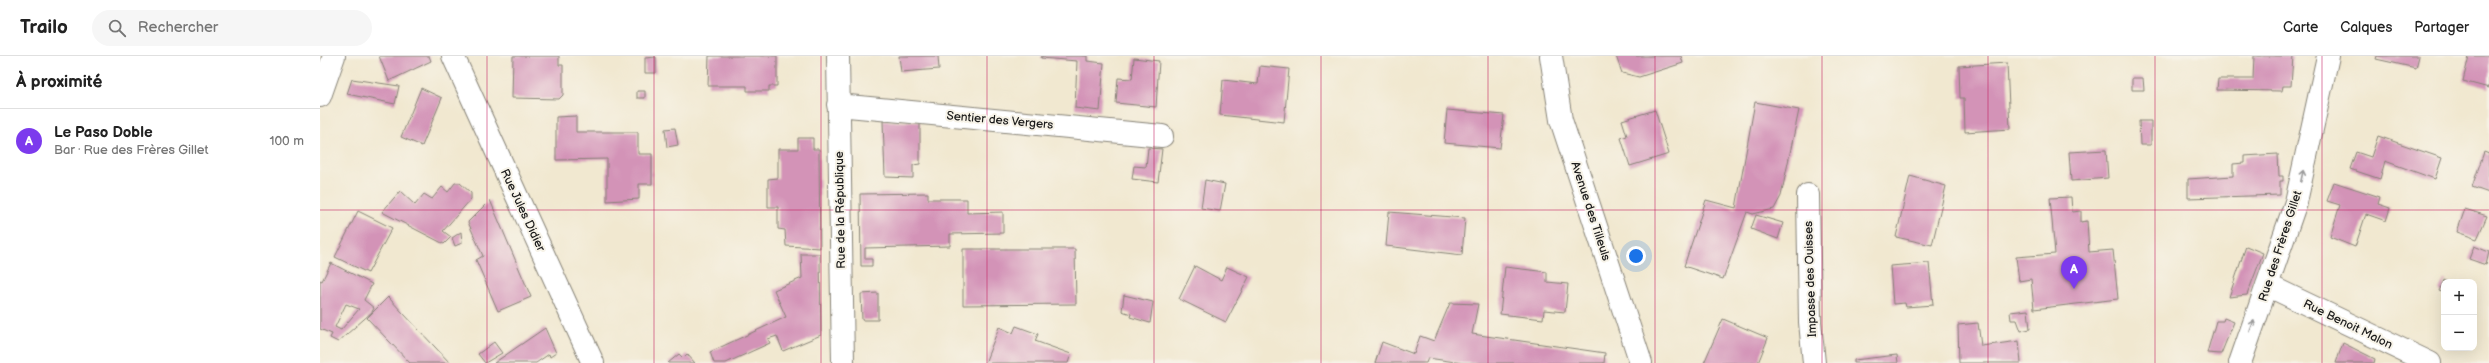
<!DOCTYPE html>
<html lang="fr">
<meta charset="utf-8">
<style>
body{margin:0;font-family:"Balsamiq Sans",sans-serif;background:#f6f6f6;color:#222}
.controls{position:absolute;right:12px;bottom:12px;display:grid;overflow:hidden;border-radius:8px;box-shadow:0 4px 16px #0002}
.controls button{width:36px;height:36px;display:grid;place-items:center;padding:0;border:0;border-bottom:1px solid #e0e0e0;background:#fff;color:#222;font:20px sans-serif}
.you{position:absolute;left:1316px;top:200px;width:14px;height:14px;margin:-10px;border:3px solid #fff;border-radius:50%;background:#1a73e8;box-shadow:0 0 0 6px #1a73e833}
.badge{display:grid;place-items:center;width:26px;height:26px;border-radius:50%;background:#7c3aed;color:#fff;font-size:13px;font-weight:700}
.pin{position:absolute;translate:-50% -33px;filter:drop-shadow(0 1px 2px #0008)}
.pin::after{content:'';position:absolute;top:21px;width:14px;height:12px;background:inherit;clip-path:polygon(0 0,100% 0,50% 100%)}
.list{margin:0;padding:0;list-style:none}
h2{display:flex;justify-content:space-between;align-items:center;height:52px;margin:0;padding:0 16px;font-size:17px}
h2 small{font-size:13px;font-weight:400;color:#767676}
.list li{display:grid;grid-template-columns:26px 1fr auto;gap:12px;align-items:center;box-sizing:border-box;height:64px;padding:0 16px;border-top:1px solid #e0e0e0}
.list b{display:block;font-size:15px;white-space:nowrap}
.list p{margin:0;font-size:13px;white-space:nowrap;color:#767676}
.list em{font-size:13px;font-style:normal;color:#767676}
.icon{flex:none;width:22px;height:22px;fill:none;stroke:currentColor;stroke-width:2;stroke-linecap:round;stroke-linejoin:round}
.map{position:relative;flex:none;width:2169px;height:307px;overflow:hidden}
header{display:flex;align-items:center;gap:24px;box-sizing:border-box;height:56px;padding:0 20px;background:#fff;border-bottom:1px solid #e0e0e0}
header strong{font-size:19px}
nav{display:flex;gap:22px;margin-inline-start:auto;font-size:14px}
.search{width:280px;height:36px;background:#f6f6f6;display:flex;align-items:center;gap:10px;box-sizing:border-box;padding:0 14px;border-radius:22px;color:#767676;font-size:15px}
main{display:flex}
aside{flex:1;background:#fff}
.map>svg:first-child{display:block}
.building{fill:#d393b7;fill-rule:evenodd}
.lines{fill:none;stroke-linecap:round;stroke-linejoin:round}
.minor-casing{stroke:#868276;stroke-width:24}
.minor{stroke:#fff;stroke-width:22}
.oneway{stroke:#999}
.grid{fill:none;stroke:#c2185b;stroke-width:1;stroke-opacity:0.55}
.labels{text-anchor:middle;stroke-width:4;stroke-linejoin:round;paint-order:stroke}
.street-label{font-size:12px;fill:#1c1c1c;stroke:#f7f3e8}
</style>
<header>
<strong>Trailo</strong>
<div class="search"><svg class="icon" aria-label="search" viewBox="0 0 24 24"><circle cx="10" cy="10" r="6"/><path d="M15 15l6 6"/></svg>Rechercher</div>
<nav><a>Carte</a><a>Calques</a><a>Partager</a></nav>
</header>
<main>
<aside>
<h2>À proximité<small></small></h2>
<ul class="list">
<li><span class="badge">A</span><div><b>Le Paso Doble</b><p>Bar · Rue des Frères Gillet</p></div><em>100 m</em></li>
</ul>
</aside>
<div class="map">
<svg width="2169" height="307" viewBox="0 0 2169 307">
<rect width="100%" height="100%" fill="#f7f3e8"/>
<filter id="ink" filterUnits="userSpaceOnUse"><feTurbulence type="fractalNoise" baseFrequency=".025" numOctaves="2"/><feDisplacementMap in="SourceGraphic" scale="8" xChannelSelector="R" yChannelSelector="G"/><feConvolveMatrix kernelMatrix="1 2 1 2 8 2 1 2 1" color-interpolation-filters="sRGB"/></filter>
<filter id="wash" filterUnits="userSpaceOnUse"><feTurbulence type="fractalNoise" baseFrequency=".012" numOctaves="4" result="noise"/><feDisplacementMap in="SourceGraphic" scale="16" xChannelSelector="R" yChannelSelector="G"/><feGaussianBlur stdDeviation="0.9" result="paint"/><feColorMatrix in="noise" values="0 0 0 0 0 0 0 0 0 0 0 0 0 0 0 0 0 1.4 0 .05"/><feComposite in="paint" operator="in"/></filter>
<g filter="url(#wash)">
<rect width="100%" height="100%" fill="#f1e8d0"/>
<g id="blocks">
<path class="building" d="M 59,0 L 109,0 L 111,5 L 69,25 Z
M 193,0 L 239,0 L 239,9 L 243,9 L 243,39 L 239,43 L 192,42 Z
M 389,0 L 457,0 L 457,30 L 449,30 L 449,35 L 427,35 L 427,30 L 388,30 Z
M 579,0 L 618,0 L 619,13 L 581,16 Z
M 722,0 L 767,0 L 767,5 L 784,7 L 780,55 L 755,52 L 757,5 L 721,2 Z
M 1296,0 L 1361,0 L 1363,7 L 1319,21 L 1302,17 Z
M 1934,0 L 1973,0 L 1971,30 L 1963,30 L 1962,35 L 1897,34 L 1898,23 L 1933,23 Z
M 2057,0 L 2099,0 L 2096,12 L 2056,3 Z
M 2149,0 L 2169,0 L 2169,32 L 2143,25 Z
M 336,1 L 336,17 L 325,17 L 325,2 Z
M 814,2 L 839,5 L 836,51 L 796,47 L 798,22 L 812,23 Z
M 1687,7 L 1690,73 L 1645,76 L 1644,42 L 1640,42 L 1639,10 Z
M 940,10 L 969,13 L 964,66 L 900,59 L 903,24 L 938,28 Z
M 1812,22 L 1823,22 L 1824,34 L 1812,34 Z
M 32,23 L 79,30 L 75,48 L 27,38 Z
M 101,32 L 122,42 L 102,90 L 81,81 Z
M 317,35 L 325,35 L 325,42 L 317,42 Z
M 1435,46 L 1479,54 L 1461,140 L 1454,153 L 1433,158 L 1427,156 L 1403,223 L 1364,210 L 1386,144 L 1416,152 Z
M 1127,54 L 1184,59 L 1180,92 L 1124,87 Z
M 1335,54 L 1349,98 L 1310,110 L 1301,82 L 1307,80 L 1302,64 Z
M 256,60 L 256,76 L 318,76 L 318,98 L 332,98 L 332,128 L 319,128 L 319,143 L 287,145 L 287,103 L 236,104 L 236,61 Z
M 563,65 L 600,66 L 600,108 L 593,109 L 593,122 L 565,121 Z
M 1819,65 L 1831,65 L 1831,89 L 1820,89 Z
M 355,72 L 358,89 L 347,91 L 345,73 Z
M 2058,80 L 2122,102 L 2115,123 L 2065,105 L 2060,123 L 2030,113 L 2036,96 L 2051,101 Z
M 478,82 L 493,82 L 493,93 L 499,93 L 500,192 L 466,190 L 465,174 L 458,173 L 458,151 L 448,151 L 448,123 L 458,122 L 458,93 L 478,93 Z
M 828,92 L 842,93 L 838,126 L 812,123 L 814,110 L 826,111 Z
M 1786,94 L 1788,122 L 1751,125 L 1749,96 Z
M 2164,96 L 2169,98 L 2169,137 L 2152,131 Z
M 1958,98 L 1959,120 L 1963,120 L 1963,125 L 1960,125 L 1960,139 L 1868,142 L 1868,123 L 1913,120 L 1913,108 L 1924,107 L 1924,100 Z
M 1590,120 L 1626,130 L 1612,189 L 1576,181 Z
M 885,124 L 905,128 L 900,155 L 881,152 Z
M 2014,126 L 2060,141 L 2058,148 L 2070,152 L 2066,165 L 2046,158 L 2035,191 L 2010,181 L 2020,149 L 2007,145 Z
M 135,127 L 140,127 L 151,137 L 151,143 L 123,175 L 131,181 L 124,188 L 62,156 L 80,135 L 95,149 L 104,138 L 112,143 L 122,131 L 128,136 Z
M 608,137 L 608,143 L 647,143 L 647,157 L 683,156 L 683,177 L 630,178 L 630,190 L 545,192 L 545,203 L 552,203 L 552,210 L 541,210 L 540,138 Z
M 1751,141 L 1752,156 L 1761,155 L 1761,166 L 1767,165 L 1769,196 L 1793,194 L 1798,243 L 1714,253 L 1711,223 L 1699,225 L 1696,201 L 1735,198 L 1730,142 Z
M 170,144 L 211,241 L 178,255 L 156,204 L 163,200 L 148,166 Z
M 2145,153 L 2167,160 L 2157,183 L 2137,176 Z
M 38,155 L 72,172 L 48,217 L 15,201 Z
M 1069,156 L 1145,162 L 1142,199 L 1066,190 Z
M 1436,159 L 1463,167 L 1458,183 L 1431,173 Z
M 141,176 L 142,187 L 135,190 L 132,182 Z
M 1926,190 L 1943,197 L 1927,239 L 1909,241 Z
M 2154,190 L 2169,196 L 2166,209 L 2149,203 Z
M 643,193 L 755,193 L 756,248 L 643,249 Z
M 481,198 L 500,198 L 501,279 L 463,295 L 457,280 L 448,283 L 450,287 L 406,307 L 394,307 L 390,296 L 466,261 L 454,234 L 482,222 Z
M 11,207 L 52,228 L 44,244 L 54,252 L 52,256 L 18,286 L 10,282 L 12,278 L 0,273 L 0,224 L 2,225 ZM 26,248 L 39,253 L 21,274 L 15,271 Z
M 1609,207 L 1613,249 L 1586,251 L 1585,247 L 1573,248 L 1570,210 Z
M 875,210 L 901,224 L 907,211 L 929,221 L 906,266 L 859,243 Z
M 1185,211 L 1227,216 L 1227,226 L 1248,228 L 1245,256 L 1224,254 L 1223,263 L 1180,258 Z
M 2124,224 L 2128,226 L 2124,226 L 2124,237 L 2119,235 Z
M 558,237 L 558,264 L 542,264 L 541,238 Z
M 804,239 L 833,246 L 830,267 L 810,261 L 811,258 L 802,255 Z
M 68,241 L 130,307 L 90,307 L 47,262 Z
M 1130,247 L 1158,248 L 1152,278 L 1285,297 L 1284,307 L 1142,307 L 1108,302 L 1106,307 L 1055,307 L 1062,286 L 1094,298 L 1100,280 L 1114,285 Z
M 1708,254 L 1710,273 L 1701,275 L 1697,264 L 1691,264 L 1690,256 Z
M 1904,262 L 1914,266 L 1901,298 L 1887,297 L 1896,265 L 1903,265 Z
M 1403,263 L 1448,282 L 1438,307 L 1384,307 Z
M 1658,267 L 1661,290 L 1699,285 L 1701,307 L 1639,307 L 1638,269 Z
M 696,270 L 718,278 L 715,285 L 751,298 L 748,307 L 665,307 L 679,271 L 693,277 Z
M 225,272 L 236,297 L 230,301 L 229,298 L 216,307 L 174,307 Z
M 174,286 L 182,297 L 165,307 L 158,298 Z
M 2023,287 L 2055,303 L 2054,307 L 2016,307 Z
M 359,298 L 363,302 L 367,298 L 375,307 L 348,307 Z
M 1577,299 L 1578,307 L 1534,307 L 1534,304 Z"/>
</g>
</g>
<g filter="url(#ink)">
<use href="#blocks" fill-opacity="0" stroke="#868276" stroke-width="1"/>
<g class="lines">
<g class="minor-casing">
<path id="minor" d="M 133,0 L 273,307
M 518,0 L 523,307
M 1231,0 L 1241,64 L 1321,307
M 0,40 L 14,0
M 518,49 L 842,80
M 1488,139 L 1490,266 L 1494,307
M 1947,229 L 2110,307
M 1920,307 L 1976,146 L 2008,0"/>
</g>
<use href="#minor" class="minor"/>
</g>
<defs><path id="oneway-shaft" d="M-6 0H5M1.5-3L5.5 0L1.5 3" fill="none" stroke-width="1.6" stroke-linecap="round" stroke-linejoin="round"/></defs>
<g class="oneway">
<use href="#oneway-shaft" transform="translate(1982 120) rotate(-78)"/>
<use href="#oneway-shaft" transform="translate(1932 270) rotate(-70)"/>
</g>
</g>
<path class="grid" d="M 167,0 L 167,307M 334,0 L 334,307M 501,0 L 501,307M 667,0 L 667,307M 834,0 L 834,307M 1001,0 L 1001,307M 1168,0 L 1168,307M 1335,0 L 1335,307M 1502,0 L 1502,307M 1668,0 L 1668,307M 1835,0 L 1835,307M 2002,0 L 2002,307M 0,154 L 2169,154"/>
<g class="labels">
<g class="street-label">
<text transform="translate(680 64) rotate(5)" y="4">Sentier des Vergers</text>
<text transform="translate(203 154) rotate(65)" y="4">Rue Jules Didier</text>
<text transform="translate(520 154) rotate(-91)" y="4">Rue de la République</text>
<text transform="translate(1271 155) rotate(72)" y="4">Avenue des Tilleuls</text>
<text transform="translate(1960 190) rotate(-72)" y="4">Rue des Frères Gillet</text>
<text transform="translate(1490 223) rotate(-92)" y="4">Impasse des Ouisses</text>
<text transform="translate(2028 268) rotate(26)" y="4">Rue Benoit Malon</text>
</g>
</g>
</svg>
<div class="controls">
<button>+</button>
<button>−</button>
</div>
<div class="you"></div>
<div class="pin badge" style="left:1754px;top:233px">A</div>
</div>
</main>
